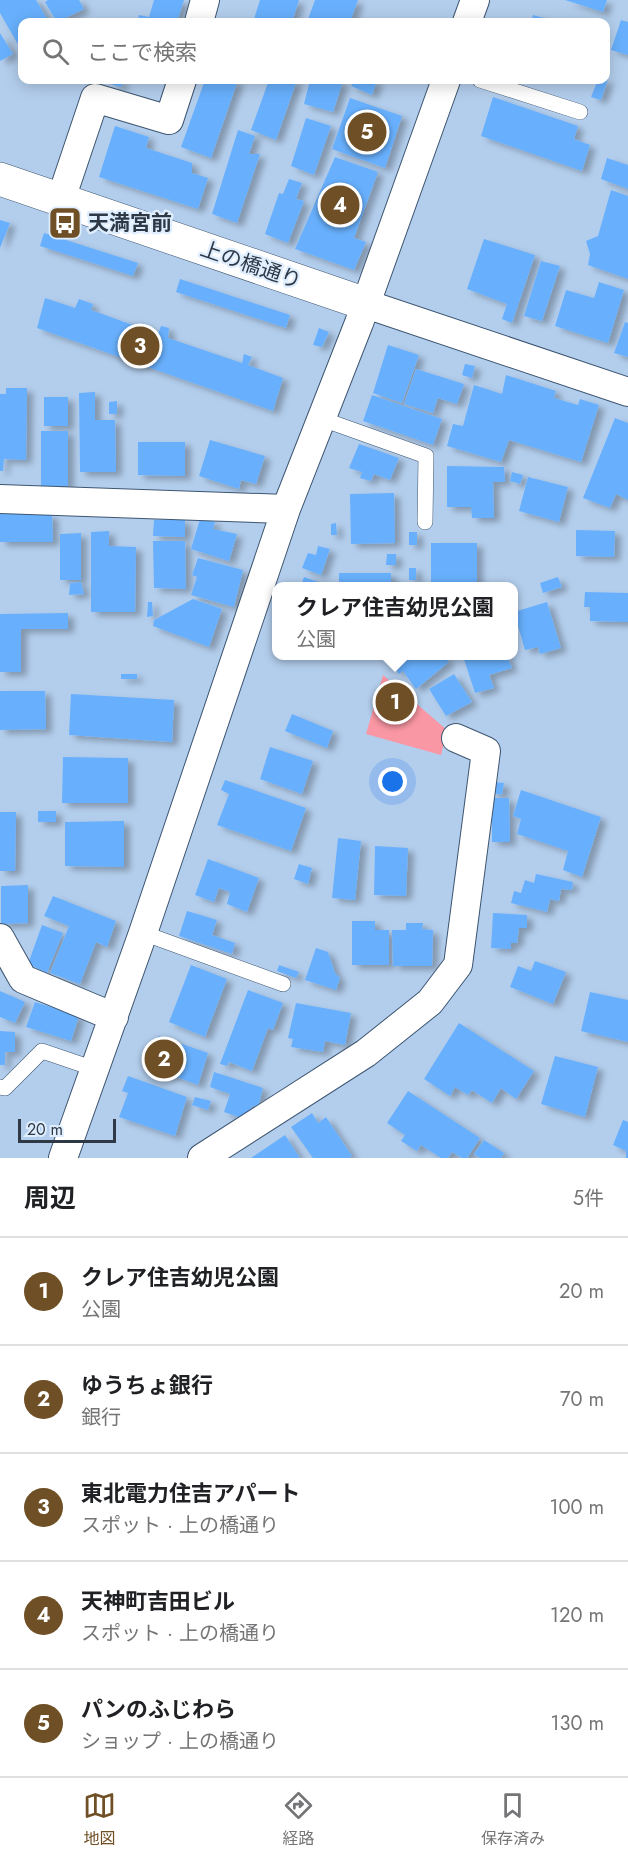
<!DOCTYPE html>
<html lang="ja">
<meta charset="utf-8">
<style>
body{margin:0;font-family:Jost,"Noto Sans JP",sans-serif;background:#f6f6f6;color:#202124}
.scale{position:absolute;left:18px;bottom:15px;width:98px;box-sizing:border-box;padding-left:6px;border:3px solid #2e3945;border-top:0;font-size:16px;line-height:21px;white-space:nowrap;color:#2e3945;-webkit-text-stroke:4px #dfeefe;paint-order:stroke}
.you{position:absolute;left:393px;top:782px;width:21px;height:21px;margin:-15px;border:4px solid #fff;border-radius:50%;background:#1a73e8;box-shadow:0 0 0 9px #1a73e833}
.badge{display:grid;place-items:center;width:39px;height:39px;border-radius:50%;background:#6f4f25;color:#fff;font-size:20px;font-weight:700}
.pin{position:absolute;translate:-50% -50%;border:3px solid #fff;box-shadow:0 2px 6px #0006}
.popup{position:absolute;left:272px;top:582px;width:246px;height:78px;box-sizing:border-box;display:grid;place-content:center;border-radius:12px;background:#fff;filter:drop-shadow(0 2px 4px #0005);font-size:20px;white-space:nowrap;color:#757577}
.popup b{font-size:22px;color:#202124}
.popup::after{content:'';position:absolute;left:50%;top:100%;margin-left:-12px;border:12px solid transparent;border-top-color:#fff}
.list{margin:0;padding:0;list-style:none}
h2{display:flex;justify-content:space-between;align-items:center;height:78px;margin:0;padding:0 24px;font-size:26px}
h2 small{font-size:20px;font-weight:400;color:#757577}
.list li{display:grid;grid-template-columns:39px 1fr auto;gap:18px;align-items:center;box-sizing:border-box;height:108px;padding:0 24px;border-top:2px solid #e0e0e0}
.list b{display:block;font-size:22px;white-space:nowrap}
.list p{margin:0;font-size:20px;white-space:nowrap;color:#757577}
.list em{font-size:20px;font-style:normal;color:#757577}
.icon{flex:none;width:33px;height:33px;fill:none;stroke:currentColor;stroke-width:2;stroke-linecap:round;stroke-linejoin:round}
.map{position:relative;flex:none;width:628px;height:1158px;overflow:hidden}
.search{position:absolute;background:#fff;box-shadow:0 3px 15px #0003;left:18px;right:18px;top:18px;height:66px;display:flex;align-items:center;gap:15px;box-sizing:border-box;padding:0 21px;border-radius:12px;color:#757577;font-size:22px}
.sheet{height:618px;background:#fff}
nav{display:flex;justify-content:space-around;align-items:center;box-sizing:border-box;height:84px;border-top:2px solid #e0e0e0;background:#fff;font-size:16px;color:#757577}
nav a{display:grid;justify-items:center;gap:3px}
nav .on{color:#6f4f25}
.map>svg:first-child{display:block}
.green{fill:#fa97a4}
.building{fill:#68b0fd;filter:url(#shadow)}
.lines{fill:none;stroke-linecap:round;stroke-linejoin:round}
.lane-casing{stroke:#3d5570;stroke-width:16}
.street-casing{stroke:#3d5570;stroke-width:30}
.secondary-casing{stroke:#3d5570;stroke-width:34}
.lane{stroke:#fff;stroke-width:15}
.street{stroke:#fff;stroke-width:28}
.secondary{stroke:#fff;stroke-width:33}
.labels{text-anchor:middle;stroke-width:4.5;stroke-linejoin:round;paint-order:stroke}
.poi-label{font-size:21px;font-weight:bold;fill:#2e3945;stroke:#dfeefe;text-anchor:start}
.street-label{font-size:21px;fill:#2e3945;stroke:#dfeefe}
</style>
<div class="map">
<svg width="628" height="1158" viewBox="0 0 628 1158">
<defs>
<filter id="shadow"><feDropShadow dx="6" dy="4" stdDeviation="3" flood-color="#0004"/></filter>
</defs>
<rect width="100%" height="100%" fill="#b3ceed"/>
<path class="green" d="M 383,675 L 447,730 L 441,755 L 366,734 Z"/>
<path class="building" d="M 0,0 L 36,0 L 49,22 L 22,22 L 22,45 L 19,46 L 0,13 Z
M 48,0 L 79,0 L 84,9 L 57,22 L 45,2 Z
M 154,0 L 184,0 L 177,22 L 137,22 L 139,15 L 149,17 Z
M 260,0 L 299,0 L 292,22 L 253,22 Z
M 315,0 L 358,0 L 350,22 L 307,22 Z
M 565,0 L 607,0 L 603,12 Z
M 533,15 L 558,22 L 531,22 Z
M 621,20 L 628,22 L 628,55 L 611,50 Z
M 0,33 L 13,54 L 0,61 Z
M 606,78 L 608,79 L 601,100 L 591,97 L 598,80 L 606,80 Z
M 111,80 L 123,80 L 121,87 L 110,84 Z
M 205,80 L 238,80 L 211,158 L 181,147 Z
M 269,80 L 297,80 L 276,140 L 251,130 Z
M 310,80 L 343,81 L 333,112 L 304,104 Z
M 354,80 L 377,80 L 372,95 L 351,86 Z
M 493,97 L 578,126 L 574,139 L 590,145 L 582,171 L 481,136 Z
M 350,98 L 402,116 L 385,168 L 332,149 Z
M 306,118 L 331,126 L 314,175 L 291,166 Z
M 115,126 L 149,137 L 146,148 L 192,163 L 192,173 L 208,178 L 198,209 L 99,177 Z
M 238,130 L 255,136 L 249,154 L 260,154 L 237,223 L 212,214 Z
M 335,157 L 378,172 L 354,238 L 366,242 L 354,270 L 295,249 Z
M 607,158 L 628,165 L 628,189 L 601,179 Z
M 289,179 L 302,183 L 296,199 L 304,201 L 288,243 L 265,234 L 279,193 L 283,194 Z
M 611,190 L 628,196 L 628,279 L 588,265 L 590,254 L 586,241 L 598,236 Z
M 0,220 L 10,223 L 0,248 Z
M 44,233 L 138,263 L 133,276 L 40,246 Z
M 484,239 L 535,255 L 512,323 L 502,319 L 507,304 L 467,289 Z
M 541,261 L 560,266 L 542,321 L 524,316 Z
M 180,279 L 290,315 L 286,328 L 176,292 Z
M 599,282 L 624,290 L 608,343 L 555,326 L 566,290 L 594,298 Z
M 45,298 L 75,308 L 79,299 L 93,304 L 91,310 L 158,334 L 161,326 L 169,328 L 168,338 L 242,363 L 244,354 L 252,357 L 248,365 L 283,378 L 273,411 L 37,328 Z
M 625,322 L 628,323 L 628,357 L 614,353 Z
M 319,328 L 329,332 L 322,347 L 313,345 Z
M 388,345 L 419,355 L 402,403 L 373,393 Z
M 465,364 L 475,366 L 472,378 L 462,375 Z
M 416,369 L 464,384 L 457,404 L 438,398 L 433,413 L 404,404 Z
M 506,375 L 556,391 L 554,398 L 578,405 L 580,399 L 599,405 L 581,462 L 509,440 L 501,462 L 447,446 L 453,424 L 463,426 L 474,385 L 502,394 Z
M 6,388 L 27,388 L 26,460 L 4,459 L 3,471 L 0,471 L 0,394 L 6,394 Z
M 95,392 L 95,420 L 115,420 L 116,472 L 80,472 L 79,393 Z
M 372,395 L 442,419 L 433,445 L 363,421 Z
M 44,397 L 68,397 L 68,426 L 44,426 Z
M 117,401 L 117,414 L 109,414 L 109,402 Z
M 615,418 L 628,423 L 628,500 L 616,494 L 610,508 L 583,498 Z
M 41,431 L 68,431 L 68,486 L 41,486 Z
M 210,440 L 265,456 L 256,484 L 241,480 L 239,489 L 199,476 Z
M 138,442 L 185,442 L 185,476 L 138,475 Z
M 359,444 L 399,458 L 390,480 L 374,474 L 371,481 L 360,478 L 362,472 L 349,468 Z
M 447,466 L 504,467 L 505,482 L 493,482 L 494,518 L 472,518 L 471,507 L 447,507 Z
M 512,472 L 523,475 L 520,484 L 510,481 Z
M 528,477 L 568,487 L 559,522 L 519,511 Z
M 394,493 L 395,543 L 351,544 L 350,494 Z
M 0,514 L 52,514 L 53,542 L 0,542 Z
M 200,519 L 215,522 L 213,529 L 237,534 L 229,561 L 191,549 Z
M 154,520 L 185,520 L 185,537 L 153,536 Z
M 336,523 L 337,535 L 331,535 L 331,524 Z
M 576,530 L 615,531 L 614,557 L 576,556 Z
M 109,531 L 109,546 L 136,547 L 135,612 L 91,612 L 91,532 Z
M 409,532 L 417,532 L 417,545 L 409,545 Z
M 81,533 L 81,580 L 60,580 L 60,534 Z
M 153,541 L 185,541 L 186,589 L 154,588 Z
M 431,543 L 477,543 L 477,586 L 431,586 Z
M 318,546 L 330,549 L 321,575 L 302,568 L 308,553 L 316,555 Z
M 387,554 L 396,554 L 396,565 L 386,565 Z
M 198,558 L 243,570 L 234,607 L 191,595 L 197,577 L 192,575 Z
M 409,568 L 416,568 L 416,580 L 409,580 Z
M 339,573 L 391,573 L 391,582 L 399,582 L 399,586 L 339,586 Z
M 304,577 L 330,586 L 301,586 Z
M 558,577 L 562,587 L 543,593 L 540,583 Z
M 81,582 L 84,594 L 69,595 L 70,583 Z
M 585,592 L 628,593 L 628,622 L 590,621 L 590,607 L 584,607 Z
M 193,599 L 222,609 L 209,647 L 153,626 L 154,620 Z
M 148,602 L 152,602 L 153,616 L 147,617 Z
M 547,602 L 561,648 L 540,654 L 538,647 L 525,650 L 514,612 Z
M 68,613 L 68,629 L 21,629 L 21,672 L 0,672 L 0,614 Z
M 386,656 L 444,656 L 449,662 L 416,689 L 403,671 L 399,674 Z
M 463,656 L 507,656 L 512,668 L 489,675 L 494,688 L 475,693 Z
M 121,674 L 137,674 L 137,679 L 121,679 Z
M 454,674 L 472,702 L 446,716 L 429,689 Z
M 0,691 L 45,691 L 46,729 L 0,730 Z
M 71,694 L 174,700 L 172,742 L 69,735 Z
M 292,714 L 333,731 L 327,748 L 285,731 Z
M 270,747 L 313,761 L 302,794 L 260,779 Z
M 63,757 L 128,758 L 128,803 L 62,803 Z
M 225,780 L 306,808 L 291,851 L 217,825 L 229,794 L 221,790 Z
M 492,782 L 504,783 L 502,795 L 490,792 Z
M 521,790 L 601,817 L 582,877 L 563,870 L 568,851 L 517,834 L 521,819 L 513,816 Z
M 492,798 L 509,798 L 510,842 L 492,842 Z
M 38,811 L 56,811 L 56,822 L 38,822 Z
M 0,812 L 16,812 L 15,871 L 0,871 Z
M 124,821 L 124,867 L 65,866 L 65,822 Z
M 338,838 L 361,841 L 355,900 L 332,898 Z
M 375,846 L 408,848 L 406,896 L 374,895 Z
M 208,859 L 259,878 L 247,912 L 227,904 L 230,892 L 219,888 L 214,902 L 195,895 Z
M 299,864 L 312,868 L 308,884 L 294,879 Z
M 536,874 L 573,882 L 572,890 L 561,889 L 559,901 L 550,899 L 547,912 L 511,903 L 514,891 L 521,893 L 525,880 L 534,883 Z
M 28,885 L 28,923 L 1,924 L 1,886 Z
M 53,896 L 116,921 L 107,947 L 96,942 L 80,984 L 50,973 L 69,926 L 44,916 Z
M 187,911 L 217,920 L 212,935 L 235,943 L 232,954 L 179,936 Z
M 493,913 L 527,915 L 527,928 L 519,928 L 517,943 L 511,943 L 511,949 L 491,948 Z
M 352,921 L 375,921 L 375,930 L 389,930 L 389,965 L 352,965 Z
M 406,923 L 423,923 L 422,929 L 433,930 L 432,966 L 393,966 L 392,930 L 406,930 Z
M 42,925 L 63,933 L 47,973 L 28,964 Z
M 316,948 L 328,952 L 335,973 L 340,978 L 336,990 L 305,980 Z
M 535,961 L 566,972 L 553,1004 L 510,987 L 518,966 L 531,971 Z
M 191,965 L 227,979 L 205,1037 L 169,1022 Z
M 279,965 L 299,972 L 296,978 L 277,971 Z
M 248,990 L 283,1003 L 273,1030 L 268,1028 L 252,1071 L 229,1062 L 227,1066 L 220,1064 Z
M 0,991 L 25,1002 L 15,1023 L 0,1017 Z
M 590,992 L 628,1000 L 628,1042 L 581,1031 Z
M 35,1002 L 79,1016 L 71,1041 L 26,1027 Z
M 296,1003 L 351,1013 L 345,1045 L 325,1041 L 323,1052 L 291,1047 L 293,1039 L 288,1038 Z
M 459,1023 L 534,1071 L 516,1099 L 501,1088 L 492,1103 L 472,1090 L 468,1095 L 455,1087 L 450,1096 L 424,1079 Z
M 0,1031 L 15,1032 L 15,1052 L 5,1052 L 5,1065 L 0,1065 Z
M 159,1036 L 208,1053 L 198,1085 L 147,1066 Z
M 555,1056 L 598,1067 L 585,1117 L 541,1104 Z
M 214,1072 L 263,1088 L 258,1107 L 252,1106 L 248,1120 L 224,1112 L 230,1094 L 210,1087 Z
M 128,1076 L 187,1097 L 175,1136 L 119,1117 L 128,1093 L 122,1091 Z
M 408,1091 L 480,1138 L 467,1158 L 462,1158 L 452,1152 L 448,1158 L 441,1158 L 421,1145 L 417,1151 L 401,1141 L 405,1135 L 387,1123 Z
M 195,1097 L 211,1101 L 208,1110 L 192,1105 Z
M 312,1113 L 318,1123 L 326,1117 L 352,1156 L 349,1158 L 313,1158 L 291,1127 Z
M 623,1120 L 628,1122 L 628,1158 L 626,1158 L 626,1151 L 613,1145 Z
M 285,1135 L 300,1158 L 251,1158 Z
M 484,1140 L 504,1153 L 501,1158 L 480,1158 L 474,1154 Z"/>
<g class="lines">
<g class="lane-casing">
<path id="lane" d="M 480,80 L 580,112
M 322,419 L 426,456 L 425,522
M 143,933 L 283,984
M 0,1087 L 5,1088 L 42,1051 L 95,1069"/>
</g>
<g class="street-casing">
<path id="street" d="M 199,22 L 205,0
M 467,22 L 475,0
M 61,199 L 95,98 L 169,120 L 182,80
M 366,304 L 628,392
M 0,499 L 286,509
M 0,938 L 23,979 L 114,1017
M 63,1158 L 143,933 L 286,509 L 359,323 L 446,80
M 202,1158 L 366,1053 L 430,1002 L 458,965 L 486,751 L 456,738"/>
</g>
<g class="secondary-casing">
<path id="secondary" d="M 0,179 L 366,304"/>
</g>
<use href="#lane" class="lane"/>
<use href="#street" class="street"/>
<use href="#secondary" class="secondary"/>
</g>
<defs>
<g id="bus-square" transform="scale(1.725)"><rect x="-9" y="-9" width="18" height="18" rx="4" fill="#6f4f25" stroke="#dfeefe"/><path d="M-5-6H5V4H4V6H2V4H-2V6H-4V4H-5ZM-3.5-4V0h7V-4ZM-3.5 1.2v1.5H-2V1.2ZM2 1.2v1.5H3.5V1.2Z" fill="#fff"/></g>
</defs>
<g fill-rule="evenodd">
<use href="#bus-square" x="65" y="223"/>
</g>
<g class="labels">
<g class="poi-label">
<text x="88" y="230">天満宮前</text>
</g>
<g class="street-label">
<text transform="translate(251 265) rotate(19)" y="7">上の橋通り</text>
</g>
</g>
</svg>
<div class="scale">20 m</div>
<div class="you"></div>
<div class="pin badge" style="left:395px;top:702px">1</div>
<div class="popup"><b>クレア住吉幼児公園</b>公園</div>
<div class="pin badge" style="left:164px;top:1059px">2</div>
<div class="pin badge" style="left:140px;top:346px">3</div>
<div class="pin badge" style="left:340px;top:205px">4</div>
<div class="pin badge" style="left:367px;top:132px">5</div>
<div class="search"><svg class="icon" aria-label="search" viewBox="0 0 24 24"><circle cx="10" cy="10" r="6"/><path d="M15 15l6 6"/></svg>ここで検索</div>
</div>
<section class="sheet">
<h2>周辺<small>5件</small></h2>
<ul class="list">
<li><span class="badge">1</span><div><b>クレア住吉幼児公園</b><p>公園</p></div><em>20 m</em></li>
<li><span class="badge">2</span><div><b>ゆうちょ銀行</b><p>銀行</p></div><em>70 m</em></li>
<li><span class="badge">3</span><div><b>東北電力住吉アパート</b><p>スポット · 上の橋通り</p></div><em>100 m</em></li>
<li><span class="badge">4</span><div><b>天神町吉田ビル</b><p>スポット · 上の橋通り</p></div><em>120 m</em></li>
<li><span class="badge">5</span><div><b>パンのふじわら</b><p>ショップ · 上の橋通り</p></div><em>130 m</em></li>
</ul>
</section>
<nav>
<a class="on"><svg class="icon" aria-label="map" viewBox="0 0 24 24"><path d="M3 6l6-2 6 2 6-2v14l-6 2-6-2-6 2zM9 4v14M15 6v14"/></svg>地図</a>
<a><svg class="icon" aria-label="directions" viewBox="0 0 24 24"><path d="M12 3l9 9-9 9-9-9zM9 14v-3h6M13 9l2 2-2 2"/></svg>経路</a>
<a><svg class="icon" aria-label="saved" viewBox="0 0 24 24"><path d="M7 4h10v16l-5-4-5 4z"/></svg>保存済み</a>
</nav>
